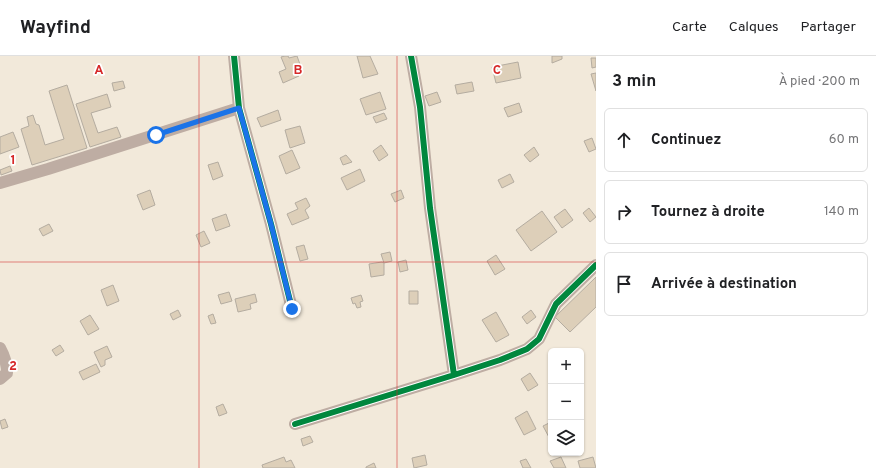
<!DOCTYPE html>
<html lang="fr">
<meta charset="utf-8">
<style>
body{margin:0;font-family:Overpass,sans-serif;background:#f2f2f2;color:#202124}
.controls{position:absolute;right:12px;bottom:12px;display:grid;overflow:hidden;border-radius:6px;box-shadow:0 1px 3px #0004}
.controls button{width:36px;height:36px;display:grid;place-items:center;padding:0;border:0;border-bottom:1px solid #e0e0e0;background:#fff;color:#202124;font:20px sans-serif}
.stop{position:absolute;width:12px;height:12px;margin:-9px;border:3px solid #1a73e8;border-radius:50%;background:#fff}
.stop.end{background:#1a73e8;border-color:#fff;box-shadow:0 1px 4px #0008}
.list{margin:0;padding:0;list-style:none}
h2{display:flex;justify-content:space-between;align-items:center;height:52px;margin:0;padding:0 16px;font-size:17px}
h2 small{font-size:13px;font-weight:400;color:#757577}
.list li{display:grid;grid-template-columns:26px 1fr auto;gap:12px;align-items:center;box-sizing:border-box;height:64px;margin:0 8px 8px;padding:0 8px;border:1px solid #e0e0e0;border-radius:6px}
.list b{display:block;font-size:15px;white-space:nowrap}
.list em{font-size:13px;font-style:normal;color:#757577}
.icon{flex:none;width:22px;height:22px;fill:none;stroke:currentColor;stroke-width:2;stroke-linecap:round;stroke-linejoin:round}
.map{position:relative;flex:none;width:596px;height:412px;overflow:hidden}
header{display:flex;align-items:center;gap:24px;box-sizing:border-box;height:56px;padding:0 20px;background:#fff;border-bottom:1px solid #e0e0e0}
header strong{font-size:19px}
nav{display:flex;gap:22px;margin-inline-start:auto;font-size:14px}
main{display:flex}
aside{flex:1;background:#fff}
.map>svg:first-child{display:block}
.building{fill:#ddcfb9;stroke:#b4aca0}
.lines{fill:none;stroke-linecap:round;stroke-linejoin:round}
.minor{stroke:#beada3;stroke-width:12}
.cycleway-casing{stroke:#fff;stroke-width:8}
.cycleway{stroke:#00873e;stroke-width:6}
.route{stroke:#1a73e8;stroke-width:5}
.grid{fill:none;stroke:#d62828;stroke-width:1;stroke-opacity:0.55}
.grid-label{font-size:13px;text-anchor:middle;font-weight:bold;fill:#d62828;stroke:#fff;stroke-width:3.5;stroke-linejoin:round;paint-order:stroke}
</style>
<header>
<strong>Wayfind</strong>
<nav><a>Carte</a><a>Calques</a><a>Partager</a></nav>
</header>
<main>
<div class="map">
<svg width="596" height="412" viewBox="0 0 596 412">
<rect width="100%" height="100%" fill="#f2e9da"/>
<path class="building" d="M 285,0 L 288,0 L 289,2 L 297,0 L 301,11 L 296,13 L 299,20 L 283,27 L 279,16 L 286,13 L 281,1 Z
M 357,0 L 370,0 L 378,18 L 363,22 Z
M 552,0 L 562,0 L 562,3 L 552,7 Z
M 591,2 L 596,2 L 596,11 L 592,12 Z
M 518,6 L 521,22 L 496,27 L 492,11 Z
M 596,17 L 596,35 L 591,18 Z
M 123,25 L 125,32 L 114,35 L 112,27 Z
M 472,26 L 474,35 L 457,38 L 455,29 Z
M 67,29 L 87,92 L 32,109 L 21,73 L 29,70 L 27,61 L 33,59 L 36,68 L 39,69 L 45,89 L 64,83 L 49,35 Z
M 380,36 L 386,53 L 366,59 L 360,43 Z
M 437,36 L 441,46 L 429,50 L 425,40 Z
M 107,38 L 111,51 L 91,57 L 98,77 L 117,71 L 121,81 L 90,91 L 76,48 Z
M 519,47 L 522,56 L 508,61 L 504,52 Z
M 278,54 L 281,64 L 261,71 L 257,62 Z
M 384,57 L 387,63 L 376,67 L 373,61 Z
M 300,70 L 305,87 L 290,92 L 285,74 Z
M 13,76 L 19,91 L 0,98 L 0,81 Z
M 592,82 L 596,93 L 589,96 L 584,85 Z
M 381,89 L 388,99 L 379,105 L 373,95 Z
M 534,91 L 539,99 L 530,106 L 524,99 Z
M 292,94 L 300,112 L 286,118 L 279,100 Z
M 346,99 L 352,106 L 343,109 L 340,102 Z
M 218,106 L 223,120 L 213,124 L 208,109 Z
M 10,110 L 12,115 L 1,119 L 0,114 Z
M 360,113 L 365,125 L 347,134 L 341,122 Z
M 510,118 L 514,126 L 502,132 L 498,124 Z
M 150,134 L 155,149 L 143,154 L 137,139 Z
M 401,134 L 404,142 L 395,146 L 391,138 Z
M 306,142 L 310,150 L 305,154 L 309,162 L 292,169 L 287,158 L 298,153 L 295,147 Z
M 589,152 L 596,161 L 590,166 L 583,157 Z
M 565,153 L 573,164 L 562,172 L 554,161 Z
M 542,155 L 557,176 L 531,195 L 516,174 Z
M 226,158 L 230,170 L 216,175 L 212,163 Z
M 49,168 L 53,175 L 43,180 L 39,173 Z
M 204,175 L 210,187 L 201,191 L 196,179 Z
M 304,189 L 308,203 L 300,205 L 296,191 Z
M 390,196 L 392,205 L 384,207 L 381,198 Z
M 496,199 L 505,213 L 495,219 L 487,205 Z
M 406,204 L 408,214 L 400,216 L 398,206 Z
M 382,206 L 384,207 L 384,219 L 371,221 L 369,208 Z
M 596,221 L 596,251 L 570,276 L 555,261 Z
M 113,229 L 119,245 L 107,250 L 101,234 Z
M 409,235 L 418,235 L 418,248 L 409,248 Z
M 229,236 L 232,245 L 221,248 L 218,239 Z
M 255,238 L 257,246 L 250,248 L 251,253 L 238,256 L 235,243 Z
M 361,239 L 363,245 L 360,246 L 361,251 L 357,252 L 355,247 L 353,248 L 351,242 Z
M 178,254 L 181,260 L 173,264 L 170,258 Z
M 531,254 L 536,261 L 527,268 L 522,261 Z
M 496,256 L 509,279 L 496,286 L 482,264 Z
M 213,258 L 216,267 L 211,268 L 208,260 Z
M 90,259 L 99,273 L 88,279 L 80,265 Z
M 60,289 L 64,295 L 56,300 L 52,294 Z
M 107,290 L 112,301 L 105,304 L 105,309 L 101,311 L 94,296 Z
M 96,308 L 100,316 L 83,324 L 79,316 Z
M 530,317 L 538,329 L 528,335 L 521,323 Z
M 223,348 L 227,357 L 219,360 L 216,351 Z
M 527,355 L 536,373 L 524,379 L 515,362 Z
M 5,363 L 8,371 L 2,373 L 0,365 Z
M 551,366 L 551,385 L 543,370 Z
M 310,380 L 313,386 L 303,390 L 301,383 Z
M 425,399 L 427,409 L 414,412 L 412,402 Z
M 284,401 L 286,406 L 291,404 L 295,412 L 263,412 L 262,409 Z
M 561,401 L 566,412 L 554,412 L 550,405 Z
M 593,401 L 596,412 L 580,412 L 578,405 Z
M 526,403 L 531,412 L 523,412 L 520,405 Z
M 374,407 L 376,412 L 366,412 L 366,411 Z"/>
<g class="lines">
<path class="minor" d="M 234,0 L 239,52 L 271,168 L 292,253
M 411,0 L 420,51 L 430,152 L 454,319
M 0,127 L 48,113 L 239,52
M 0,292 C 5,301 7,307 7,317 L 0,323
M 295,368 L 454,319 L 500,304 L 527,293 L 539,283 L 556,248 L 596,209"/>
<g class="cycleway-casing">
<path id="cycleway" d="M 234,0 L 239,52 L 271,168 L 292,253
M 411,0 L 420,51 L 430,152 L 454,319
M 295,368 L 454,319 L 500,304 L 527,293 L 539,283 L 556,248 L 596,209"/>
</g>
<use href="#cycleway" class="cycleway"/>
</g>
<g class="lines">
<path class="route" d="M 156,79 L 239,52 L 271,168 L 292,253"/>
</g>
<path class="grid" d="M 199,0 L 199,412M 397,0 L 397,412M 0,206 L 596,206"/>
<g class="grid-label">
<text x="99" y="18">A</text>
<text x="298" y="18">B</text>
<text x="497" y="18">C</text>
<text x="13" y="108">1</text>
<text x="13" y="314">2</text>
</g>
</svg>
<div class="controls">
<button>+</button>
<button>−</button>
<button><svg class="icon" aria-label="layers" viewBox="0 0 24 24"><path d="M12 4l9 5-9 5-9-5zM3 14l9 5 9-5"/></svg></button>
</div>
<div class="stop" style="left:156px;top:79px"></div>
<div class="stop end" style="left:292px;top:253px"></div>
</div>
<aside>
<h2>3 min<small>À pied · 200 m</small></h2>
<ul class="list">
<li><svg class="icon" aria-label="ahead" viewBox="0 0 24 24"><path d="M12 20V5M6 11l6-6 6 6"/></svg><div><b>Continuez</b></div><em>60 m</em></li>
<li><svg class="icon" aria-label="right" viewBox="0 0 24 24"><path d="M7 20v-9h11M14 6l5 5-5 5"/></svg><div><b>Tournez à droite</b></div><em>140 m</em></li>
<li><svg class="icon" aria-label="arrive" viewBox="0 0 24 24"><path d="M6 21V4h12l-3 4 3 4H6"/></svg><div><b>Arrivée à destination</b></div></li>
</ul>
</aside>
</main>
